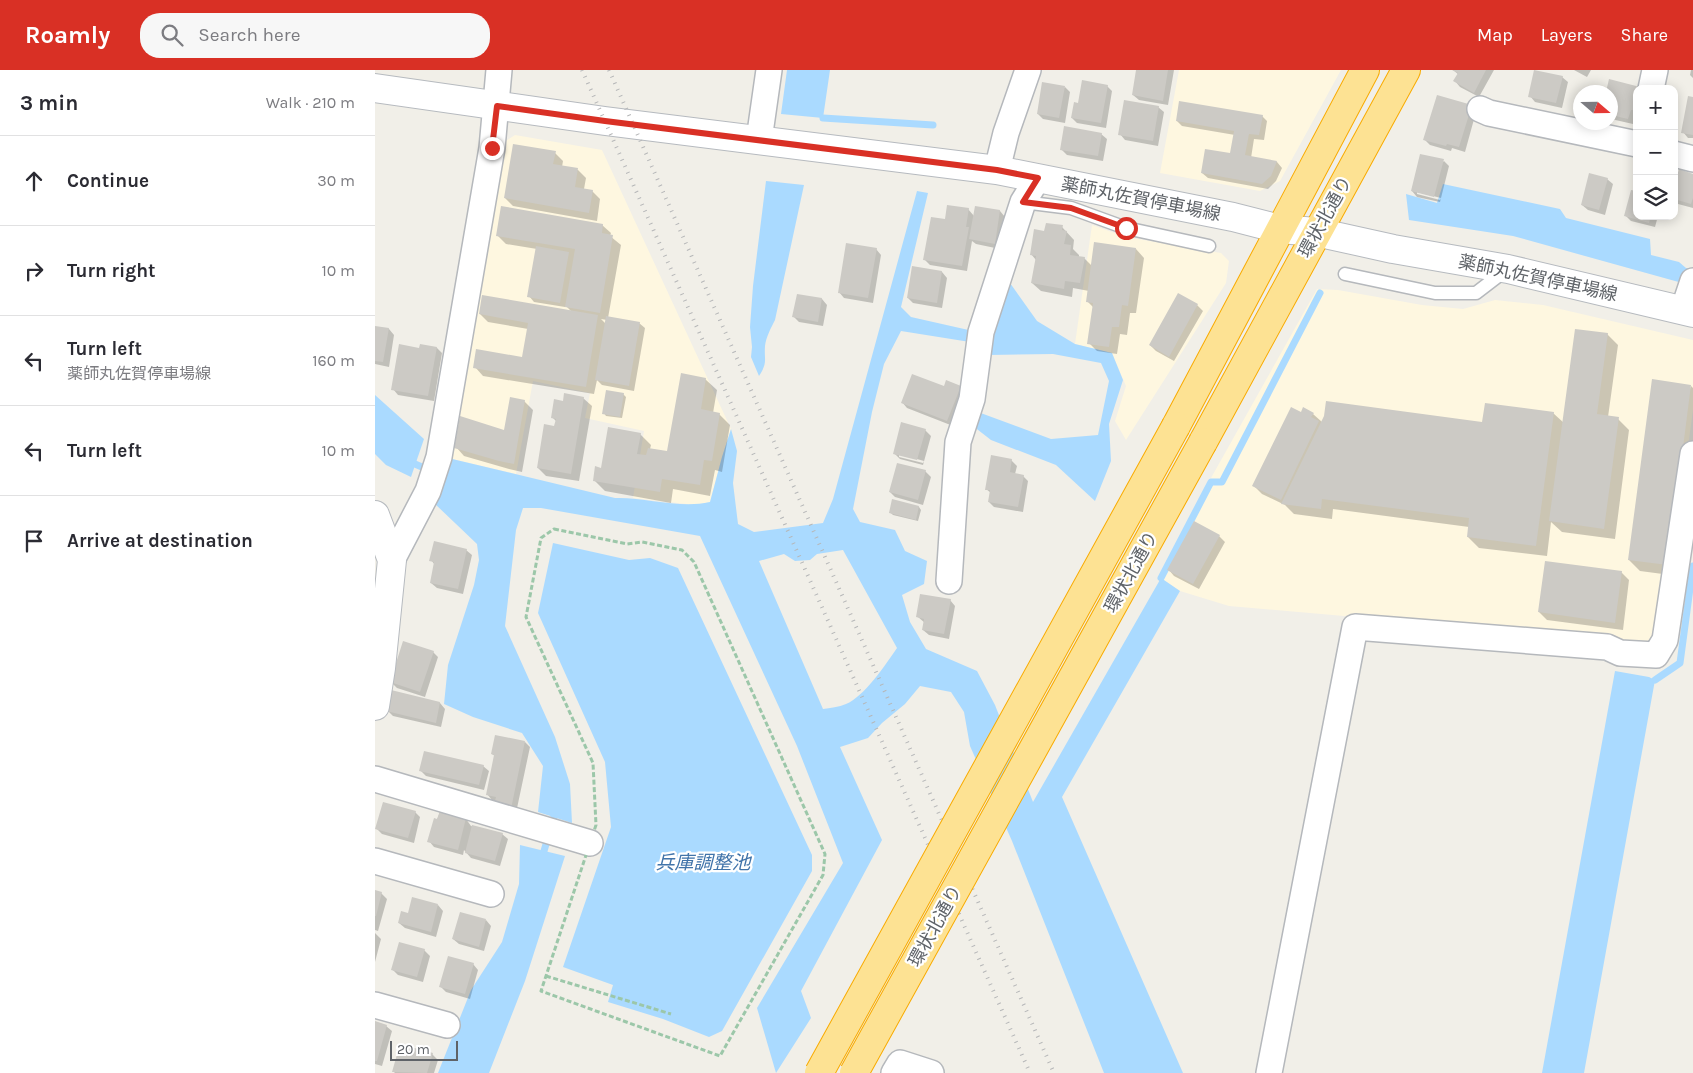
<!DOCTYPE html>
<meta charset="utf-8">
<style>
body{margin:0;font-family:Karla,"Noto Sans JP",sans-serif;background:#f7f7f7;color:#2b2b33}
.controls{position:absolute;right:15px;top:15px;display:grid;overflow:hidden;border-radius:10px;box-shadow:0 2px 12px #0003}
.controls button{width:45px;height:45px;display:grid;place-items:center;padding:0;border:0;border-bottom:1px solid #e1e1e2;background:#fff;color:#2b2b33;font:25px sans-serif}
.compass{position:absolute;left:1198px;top:15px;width:45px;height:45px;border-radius:50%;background:#fff;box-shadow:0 2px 12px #0003;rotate:110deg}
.scale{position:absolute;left:15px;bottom:12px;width:68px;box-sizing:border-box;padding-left:5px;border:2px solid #5f6368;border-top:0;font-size:14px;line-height:18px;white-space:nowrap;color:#5f6368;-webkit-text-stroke:4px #fff;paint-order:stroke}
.stop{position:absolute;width:15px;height:15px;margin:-11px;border:4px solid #d93025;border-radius:50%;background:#fff}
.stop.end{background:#d93025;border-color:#fff;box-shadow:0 1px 5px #0008}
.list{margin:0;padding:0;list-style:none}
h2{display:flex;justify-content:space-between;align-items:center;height:65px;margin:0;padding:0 20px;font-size:21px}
h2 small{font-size:16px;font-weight:400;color:#7c7c81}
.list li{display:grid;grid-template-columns:32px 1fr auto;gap:15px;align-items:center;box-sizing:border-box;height:90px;padding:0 20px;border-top:1px solid #e1e1e2}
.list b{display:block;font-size:19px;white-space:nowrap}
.list p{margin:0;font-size:16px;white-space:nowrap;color:#7c7c81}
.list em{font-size:16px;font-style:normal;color:#7c7c81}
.icon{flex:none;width:28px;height:28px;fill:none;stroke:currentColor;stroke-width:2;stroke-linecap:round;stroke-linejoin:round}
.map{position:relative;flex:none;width:1318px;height:1003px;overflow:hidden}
header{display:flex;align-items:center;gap:30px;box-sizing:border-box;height:70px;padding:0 25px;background:#d93025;color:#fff}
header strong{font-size:24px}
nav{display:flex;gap:28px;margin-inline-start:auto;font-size:18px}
.search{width:350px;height:45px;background:#f7f7f7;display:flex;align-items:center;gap:12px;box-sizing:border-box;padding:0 18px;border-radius:20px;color:#7c7c81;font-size:19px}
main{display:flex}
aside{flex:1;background:#fff}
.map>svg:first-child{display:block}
.commercial{fill:#fef7e0}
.water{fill:#aadaff;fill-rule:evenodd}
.shadow{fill:#0003;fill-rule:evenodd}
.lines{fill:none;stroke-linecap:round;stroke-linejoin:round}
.stream{stroke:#aadaff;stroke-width:7}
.building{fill:#cccac5}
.lane-casing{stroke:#b5b8bc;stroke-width:15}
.street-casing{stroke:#b5b8bc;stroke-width:28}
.secondary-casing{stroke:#b6babf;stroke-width:30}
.highway-casing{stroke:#f9ab00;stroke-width:30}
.path{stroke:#9cc7a9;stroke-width:3;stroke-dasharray:5 2.5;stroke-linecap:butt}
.lane{stroke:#fff;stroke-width:12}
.street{stroke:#fff;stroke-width:25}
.secondary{stroke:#fff;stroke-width:28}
.highway{stroke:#fde293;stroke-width:28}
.rail{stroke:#b6b7b8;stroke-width:4;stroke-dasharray:1 6;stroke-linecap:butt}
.highway-bridge-casing{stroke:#f9ab00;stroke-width:30;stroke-linecap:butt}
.highway-bridge{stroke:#fde293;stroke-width:28}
.route{stroke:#d93025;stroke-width:6}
.labels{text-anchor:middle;stroke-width:4.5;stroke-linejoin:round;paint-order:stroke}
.street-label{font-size:18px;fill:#5f6368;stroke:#fff}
.water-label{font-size:19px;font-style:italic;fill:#4174aa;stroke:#fff}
</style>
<header>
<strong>Roamly</strong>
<div class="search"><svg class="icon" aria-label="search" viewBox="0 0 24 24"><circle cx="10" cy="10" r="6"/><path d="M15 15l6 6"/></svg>Search here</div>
<nav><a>Map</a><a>Layers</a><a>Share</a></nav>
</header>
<main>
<aside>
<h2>3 min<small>Walk · 210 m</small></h2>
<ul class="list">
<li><svg class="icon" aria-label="ahead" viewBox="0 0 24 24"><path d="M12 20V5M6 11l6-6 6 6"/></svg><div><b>Continue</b></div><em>30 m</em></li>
<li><svg class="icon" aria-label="right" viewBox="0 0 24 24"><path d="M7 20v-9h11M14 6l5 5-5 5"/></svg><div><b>Turn right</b></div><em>10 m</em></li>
<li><svg class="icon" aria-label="left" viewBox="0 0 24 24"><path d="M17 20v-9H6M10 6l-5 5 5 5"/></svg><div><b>Turn left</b><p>薬師丸佐賀停車場線</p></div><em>160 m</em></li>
<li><svg class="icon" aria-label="left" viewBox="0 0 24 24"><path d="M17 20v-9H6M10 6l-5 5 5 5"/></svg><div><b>Turn left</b></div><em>10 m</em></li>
<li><svg class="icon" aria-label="arrive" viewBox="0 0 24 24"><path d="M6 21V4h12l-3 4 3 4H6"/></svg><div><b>Arrive at destination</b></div></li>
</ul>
</aside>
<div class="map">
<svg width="1318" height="1003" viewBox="0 0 1318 1003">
<rect width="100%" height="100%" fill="#f1efe8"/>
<path class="commercial" d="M 804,0 L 966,0 L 905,111 L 885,121 L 785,103 Z
M 140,65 L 227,80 L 356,359 L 347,387 L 335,432 L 321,435 L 258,428 L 269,361 L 210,348 L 215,323 L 158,311 L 141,404 L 73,388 L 129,72 Z
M 717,155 L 751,167 L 846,183 L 854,191 L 851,213 L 751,370 L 740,351 L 751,316 L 737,283 L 700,274 Z
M 942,219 L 963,220 L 1047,235 L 1088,239 L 1120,230 L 1168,235 L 1318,270 L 1318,340 L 1287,566 L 1281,576 L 1153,557 L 969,546 L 854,536 L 805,521 L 786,508 L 836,408 Z"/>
<path class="water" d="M 412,0 L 455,0 L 448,48 L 406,44 Z
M 391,111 L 429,115 L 400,250 C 396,258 391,267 390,276 C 389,291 393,292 384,306 L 376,287 L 377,277 L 375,257 L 378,216 Z
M 1068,114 L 1185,139 L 1191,148 L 1275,169 L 1276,185 L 1304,192 L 1311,198 L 1318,199 L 1318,216 L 1138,166 L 1034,150 L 1031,124 L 1062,133 Z
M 542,121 L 553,123 L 526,237 L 536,247 L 598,261 L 595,272 L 526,261 L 509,294 L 497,342 L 478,439 L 485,452 L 520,460 L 530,481 L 552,491 L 549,514 L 527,525 L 535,552 L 551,579 L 602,601 L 620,635 L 658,732 L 786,508 L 805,521 L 687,727 L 808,1003 L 729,1003 L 637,771 L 595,676 L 589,642 L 576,622 L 545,616 L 530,634 L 507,653 L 493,668 L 465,677 L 507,770 L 426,921 L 436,948 L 401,1003 L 382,938 L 468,793 L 422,676 L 325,466 L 166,438 L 148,438 L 141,460 L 130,556 L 180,667 L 195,714 L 197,753 L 163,742 L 168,696 L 147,663 L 98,647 L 69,634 L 73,595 L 99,515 L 104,490 L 102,474 L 59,433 L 73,388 L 240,428 C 271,427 304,439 335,432 L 347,387 L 356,359 L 362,381 L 358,413 L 363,454 L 379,462 L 448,453 L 458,429 ZM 468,480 L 522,578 C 511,594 489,627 471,634 C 464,637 455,638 448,639 L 384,491 L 409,484 L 420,491 L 435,490 L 442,484 Z
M 630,206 L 662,251 L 700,274 L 737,283 L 748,310 L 734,354 L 736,391 L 720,431 L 681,395 L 616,370 L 598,356 L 603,342 L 676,369 L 723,365 L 734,311 L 726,293 L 678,284 L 614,285 L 615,269 Z
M 0,325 L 49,369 L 36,407 L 11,395 L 0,384 Z
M 178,473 L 254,490 L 275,488 L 303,498 L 437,785 L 437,801 L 347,961 L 334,967 L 288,949 L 233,932 L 238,915 L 188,897 L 236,757 L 230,692 L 163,543 Z
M 1240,601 L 1274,607 L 1280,610 L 1209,1003 L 1167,1003 Z
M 145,775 L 190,786 L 150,911 L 114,1003 L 63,1003 L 96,920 L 127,872 L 144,814 Z"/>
<path class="shadow" d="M 766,0 L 799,0 L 793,35 L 764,30 L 758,25 Z
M 1078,0 L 1119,0 L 1104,27 L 1085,17 L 1080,11 L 1084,5 Z
M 1199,0 L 1216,0 L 1212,7 Z
M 1316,0 L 1318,0 L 1318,8 L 1315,5 Z
M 1187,7 L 1193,12 L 1187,38 L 1160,32 L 1155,26 Z
M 1235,11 L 1262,19 L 1262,45 L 1258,54 L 1236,49 L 1236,22 L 1232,22 Z
M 732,16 L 737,21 L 731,58 L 702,53 L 697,48 L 704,35 Z
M 690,17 L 695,22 L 690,53 L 668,49 L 663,44 Z
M 1062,27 L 1101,42 L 1090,82 L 1077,78 L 1076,81 L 1055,75 L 1050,70 Z
M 1318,28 L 1318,68 L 1313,68 L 1308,62 Z
M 783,37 L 789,42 L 783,76 L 750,70 L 745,64 Z
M 887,46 L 892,51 L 889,70 L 879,69 L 876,88 L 902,92 L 907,98 L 901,111 L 893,119 L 833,108 L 827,103 L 856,84 L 860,65 L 807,56 L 802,51 Z
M 726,64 L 732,69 L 728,91 L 692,85 L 686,79 Z
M 180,83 L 188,91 L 187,97 L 203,100 L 211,108 L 209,119 L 217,121 L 225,129 L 222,151 L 138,136 L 130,128 Z
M 1069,91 L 1074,96 L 1065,132 L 1042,127 L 1037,121 ZM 1042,122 L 1066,128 L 1065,130 L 1042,124 Z
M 1318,106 L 1318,138 L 1303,134 L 1299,130 L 1299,121 Z
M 1232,109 L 1238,114 L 1230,145 L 1213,140 L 1207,135 Z
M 601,137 L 625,141 L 630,147 L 625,179 L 601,174 L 597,171 L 592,201 L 555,195 L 550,190 L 593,139 L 599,146 Z
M 1251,146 L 1283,146 L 1280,157 L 1256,151 Z
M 227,155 L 236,163 L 235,166 L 246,175 L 233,248 L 264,253 L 270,258 L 259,321 L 227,315 L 222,310 L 219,324 L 108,306 L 100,297 L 148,289 L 153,259 L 113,252 L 105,244 L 197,242 L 191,236 L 190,237 L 159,232 L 154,226 L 162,179 L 131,174 L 122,165 ZM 226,249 L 232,250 L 231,254 Z
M 687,157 L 699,170 L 698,179 L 704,185 L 704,187 L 709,188 L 717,196 L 761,179 L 769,188 L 761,243 L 755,243 L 752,265 L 745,264 L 742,284 L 722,281 L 714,273 L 719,238 L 712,231 L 714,221 L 698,218 L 697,227 L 666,221 L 657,213 L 661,190 L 656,184 L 670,163 Z
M 501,179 L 506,185 L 498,233 L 469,228 L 464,222 Z
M 538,197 L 567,202 L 572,208 L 567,238 L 538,233 L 533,228 Z
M 423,225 L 447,229 L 452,235 L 448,256 L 424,252 L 419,247 Z
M 822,235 L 828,241 L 799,291 L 781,281 L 775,275 Z
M 0,257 L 14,259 L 19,265 L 14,297 L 0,294 Z
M 1232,264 L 1243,275 L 1233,347 L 1243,349 L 1254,360 L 1240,469 L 1187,462 L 1176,452 L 1172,486 L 1104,478 L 1093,467 L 1094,457 L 958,439 L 957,449 L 919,444 L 910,435 L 887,424 L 879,416 L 926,344 L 938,344 L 947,352 L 1108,353 L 1178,343 L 1189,353 Z
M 62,278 L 67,283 L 59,331 L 23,325 L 18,319 L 45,279 Z
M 330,309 L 342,320 L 338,343 L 344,344 L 355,355 L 347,402 L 340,400 L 335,426 L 298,419 L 296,433 L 230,421 L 219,410 L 227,399 L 265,364 L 276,375 L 275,379 L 293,382 Z
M 1316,316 L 1318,318 L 1318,394 L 1303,506 L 1265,501 L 1254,490 Z
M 585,317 L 590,322 L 578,356 L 532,338 L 527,332 L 570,318 Z
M 248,324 L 251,327 L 247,348 L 231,346 L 229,343 Z
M 208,328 L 217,336 L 204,411 L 171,406 L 163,398 L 180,358 L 182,352 L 177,347 L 189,332 Z
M 149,331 L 158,340 L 147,402 L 134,399 L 89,386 L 81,377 L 130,362 Z
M 550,360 L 556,366 L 548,395 L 525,389 L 519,383 ZM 524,384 L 549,391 L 548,393 L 524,387 Z
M 636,390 L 642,396 L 640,404 L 648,406 L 653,411 L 648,442 L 619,437 L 614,432 L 616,423 L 611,419 Z
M 550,401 L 556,407 L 548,435 L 520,427 L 515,422 Z
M 518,431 L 544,437 L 546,440 L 543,451 L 518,445 L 515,442 Z
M 820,453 L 844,466 L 850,472 L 824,519 L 799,506 L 794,500 Z
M 91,480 L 97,485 L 88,524 L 62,518 L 56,513 L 60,495 L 56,490 Z
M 1246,502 L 1254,510 L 1248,560 L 1172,550 L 1164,542 Z
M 575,530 L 580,536 L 574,569 L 554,565 L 548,560 L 550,553 L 543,547 Z
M 58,582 L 63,587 L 50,627 L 22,618 L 16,612 Z
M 17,622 L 65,633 L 70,639 L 66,657 L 18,646 L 13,641 Z
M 150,672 L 155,677 L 141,743 L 117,730 L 112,724 L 120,686 L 117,684 Z
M 108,696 L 114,701 L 109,720 L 51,706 L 46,701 Z
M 40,742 L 45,747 L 39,773 L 7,764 L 2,759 Z
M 65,742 L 91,749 L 96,756 L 127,764 L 133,769 L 125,796 L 96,788 L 89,780 L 88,785 L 59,777 L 54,771 Z
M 0,821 L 6,823 L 12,829 L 3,861 L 0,860 Z
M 63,835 L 68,841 L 61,867 L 30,858 L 24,853 L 34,844 Z
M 111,850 L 116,856 L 109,881 L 84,874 L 78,869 Z
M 0,863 L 6,869 L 0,892 Z
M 49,880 L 55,886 L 48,912 L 23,905 L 17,899 Z
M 98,894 L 103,900 L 95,929 L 71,922 L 66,917 Z
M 0,953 L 11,956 L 17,961 L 7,996 L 0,994 Z
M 57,984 L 63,990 L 59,1003 L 20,1003 L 19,1002 Z"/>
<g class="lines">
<path class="stream" d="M 448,48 L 558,55
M 40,394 L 56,401
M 786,508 L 836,412 L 847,412 L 945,223
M 1280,610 L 1305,593 L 1318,496
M 169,781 L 179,747"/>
</g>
<path class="building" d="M 761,0 L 793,0 L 788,31 L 757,25 Z
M 1077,0 L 1111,0 L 1099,23 L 1078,11 L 1083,3 Z
M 1159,0 L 1188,6 L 1181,33 L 1153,27 Z
M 1234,9 L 1265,17 L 1265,19 L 1262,19 L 1262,31 L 1259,40 L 1256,40 L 1253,49 L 1236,45 L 1236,22 L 1231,22 Z
M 707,10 L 733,15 L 726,53 L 696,48 L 699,32 L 703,33 Z
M 667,12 L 690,16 L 684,48 L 662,44 Z
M 1062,25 L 1097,35 L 1084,77 L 1072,74 L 1071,76 L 1048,70 Z
M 1313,26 L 1318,27 L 1318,65 L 1306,63 Z
M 749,30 L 784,36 L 778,71 L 743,65 Z
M 804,31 L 888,45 L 884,65 L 874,64 L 870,85 L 902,91 L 896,106 L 887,114 L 826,103 L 830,79 L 855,83 L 859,61 L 801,51 Z
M 689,56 L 727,63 L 723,86 L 685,80 Z
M 138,74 L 181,81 L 178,94 L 203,98 L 200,117 L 218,120 L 214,143 L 129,128 Z
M 1045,84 L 1069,89 L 1059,127 L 1036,121 Z
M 1304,99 L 1318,104 L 1318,128 L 1316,134 L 1299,129 L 1299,116 Z
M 1214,103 L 1233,108 L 1224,140 L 1206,135 Z
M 1256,120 L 1262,121 L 1262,146 L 1276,146 L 1274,153 L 1249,146 Z
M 572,135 L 594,138 L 591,157 L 594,157 L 587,196 L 548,190 L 556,147 L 570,149 Z
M 126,136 L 228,154 L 227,163 L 238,165 L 225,243 L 190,237 L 200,179 L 121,166 Z
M 600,136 L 625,140 L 620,174 L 594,169 Z
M 671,153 L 688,155 L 687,160 L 692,161 L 689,174 L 696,175 L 695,185 L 710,187 L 705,213 L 690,211 L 689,219 L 656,213 L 661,186 L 655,185 L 659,159 L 669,161 Z
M 719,172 L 761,178 L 753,236 L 747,235 L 744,257 L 737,257 L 734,277 L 712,274 L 718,233 L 711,232 Z
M 471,173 L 502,178 L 493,228 L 463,223 Z
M 161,176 L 194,182 L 185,233 L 152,227 Z
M 537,196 L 567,201 L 562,233 L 532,228 Z
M 803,223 L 823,234 L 794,287 L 774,275 Z
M 422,224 L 447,228 L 443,252 L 417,247 Z
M 107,225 L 223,245 L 211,317 L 98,298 L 101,279 L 147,287 L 153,253 L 104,244 Z
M 231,246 L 265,252 L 254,316 L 220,310 Z
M 0,256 L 14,258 L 8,292 L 0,291 Z
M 1200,259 L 1233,263 L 1222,344 L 1244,347 L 1229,459 L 1174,451 Z
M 24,274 L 44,278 L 45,274 L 62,277 L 53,326 L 16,320 Z
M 306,303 L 331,308 L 326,339 L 345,343 L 337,391 L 329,390 L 325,415 L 287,409 L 285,422 L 218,411 L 220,396 L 226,398 L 233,357 L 266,363 L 262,384 L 271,385 L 273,378 L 292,381 Z
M 537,304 L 569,316 L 571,310 L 586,316 L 572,351 L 526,333 Z
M 1277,309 L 1316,315 L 1293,495 L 1253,490 Z
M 231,320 L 249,323 L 245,347 L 227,344 Z
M 189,323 L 209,327 L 196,404 L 162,398 L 169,354 L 179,356 L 181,349 L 176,348 L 179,329 L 188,331 Z
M 135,327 L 150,330 L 139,394 L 124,391 L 79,378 L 85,346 L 129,360 Z
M 951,331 L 1107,352 L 1110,333 L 1179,342 L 1161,476 L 1092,467 L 1094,448 L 947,429 L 946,439 L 906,434 L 949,346 Z
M 916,337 L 926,342 L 928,337 L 939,343 L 936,347 L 944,351 L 906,430 L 877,416 Z
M 526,352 L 551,359 L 542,390 L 518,384 Z
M 616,385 L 637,389 L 635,402 L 649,405 L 643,437 L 613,432 L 615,420 L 610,420 Z
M 522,393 L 551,400 L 543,430 L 514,422 Z
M 517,429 L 544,436 L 541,450 L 514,443 Z
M 819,451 L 845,465 L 818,514 L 792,500 Z
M 59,471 L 92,479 L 83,519 L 55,513 L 59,492 L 54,491 Z
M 1170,491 L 1247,501 L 1240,553 L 1163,542 Z
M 545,524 L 576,529 L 569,564 L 547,560 L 549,549 L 541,547 Z
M 28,571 L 59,581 L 45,622 L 15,612 Z
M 16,620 L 65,632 L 61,653 L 11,641 Z
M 120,665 L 150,671 L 136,739 L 119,735 L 121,727 L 111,725 L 119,685 L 116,684 Z
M 49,681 L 109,695 L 104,715 L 44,701 Z
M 8,732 L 41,741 L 33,768 L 0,759 Z
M 65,741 L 91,748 L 83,780 L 52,772 L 59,748 L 62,749 Z
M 97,755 L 128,763 L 120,791 L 90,783 Z
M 0,820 L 7,822 L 1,846 L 0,846 Z
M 37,827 L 63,834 L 56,862 L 23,853 L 26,841 L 33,843 Z
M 85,842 L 111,849 L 104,877 L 77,869 Z
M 24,872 L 50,879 L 42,907 L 16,900 Z
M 73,886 L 99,893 L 90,924 L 64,917 Z
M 0,951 L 12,955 L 2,991 L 0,991 Z
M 25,974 L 58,983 L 52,1003 L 17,1002 Z"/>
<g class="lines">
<g class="lane-casing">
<path id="lane" d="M 648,132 L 696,138 L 751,158 L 834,176
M 970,204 L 1060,223 L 1101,223 L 1131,200"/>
</g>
<g class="street-casing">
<path id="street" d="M 1276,19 L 1280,0
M 1105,39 L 1114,43 L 1262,74
M 384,70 L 394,0
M 1299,84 L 1318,89
M 622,100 L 631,63 L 653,0
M 1308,241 L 1318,211
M 17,490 L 53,421 L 64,387 L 117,78 L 124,0
M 574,511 L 583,372 L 597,329 L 606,262 L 648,132 L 663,108
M 0,709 L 215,773
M 0,791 L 116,824
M 0,935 L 72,955
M 519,1003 L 525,993 L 556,1003
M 894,1003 L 980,557 L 1232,577 L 1245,583 L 1281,585 L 1290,570 L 1318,384"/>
</g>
<g class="secondary-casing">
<path id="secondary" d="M 0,18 L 230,51 L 622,100 L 858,147 L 905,159 L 941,162 L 1018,179 L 1133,199 L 1318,243
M 0,445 L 17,490 L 6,598 L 0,636"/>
</g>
<g class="highway-casing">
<path id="highway" d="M 801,356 L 990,0
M 828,372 L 1031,0"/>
</g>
<path class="path" d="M 179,459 L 252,474 L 267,472 L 307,480 L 319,492 L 450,784 L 448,805 L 345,986 L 166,921 L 221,755 L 218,693 L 151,547 L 166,468 Z
M 171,906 L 296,944"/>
<use href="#lane" class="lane"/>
<use href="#street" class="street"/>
<use href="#secondary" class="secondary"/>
<use href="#highway" class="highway"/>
<path class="rail" d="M 207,0 L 655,1003
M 234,0 L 679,1003"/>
<g class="highway-bridge-casing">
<path id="highway-bridge" d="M 444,1003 L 801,356
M 479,1003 L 828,372"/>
</g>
<use href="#highway-bridge" class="highway-bridge"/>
</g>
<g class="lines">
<path class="route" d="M 117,78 L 122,36 L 230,51 L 622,100 L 663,108 L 648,132 L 696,138 L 751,158"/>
</g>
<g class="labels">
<g class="street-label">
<text transform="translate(766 129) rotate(11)" y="6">薬師丸佐賀停車場線</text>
<text transform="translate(950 147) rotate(-61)" y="6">環状北通り</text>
<text transform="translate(1163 208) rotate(12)" y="6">薬師丸佐賀停車場線</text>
<text transform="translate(756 502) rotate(-61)" y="6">環状北通り</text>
<text transform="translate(560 856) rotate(-61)" y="6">環状北通り</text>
</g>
<g class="water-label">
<text x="328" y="799">兵庫調整池</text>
</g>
</g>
</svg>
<div class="controls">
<button>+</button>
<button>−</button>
<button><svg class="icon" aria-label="layers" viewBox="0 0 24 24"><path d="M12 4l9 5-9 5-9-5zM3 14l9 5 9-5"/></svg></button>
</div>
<svg class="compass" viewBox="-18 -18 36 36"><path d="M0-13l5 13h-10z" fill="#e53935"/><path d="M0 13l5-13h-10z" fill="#7c7c81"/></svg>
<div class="scale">20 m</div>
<div class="stop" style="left:751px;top:158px"></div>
<div class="stop end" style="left:117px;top:78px"></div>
</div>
</main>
